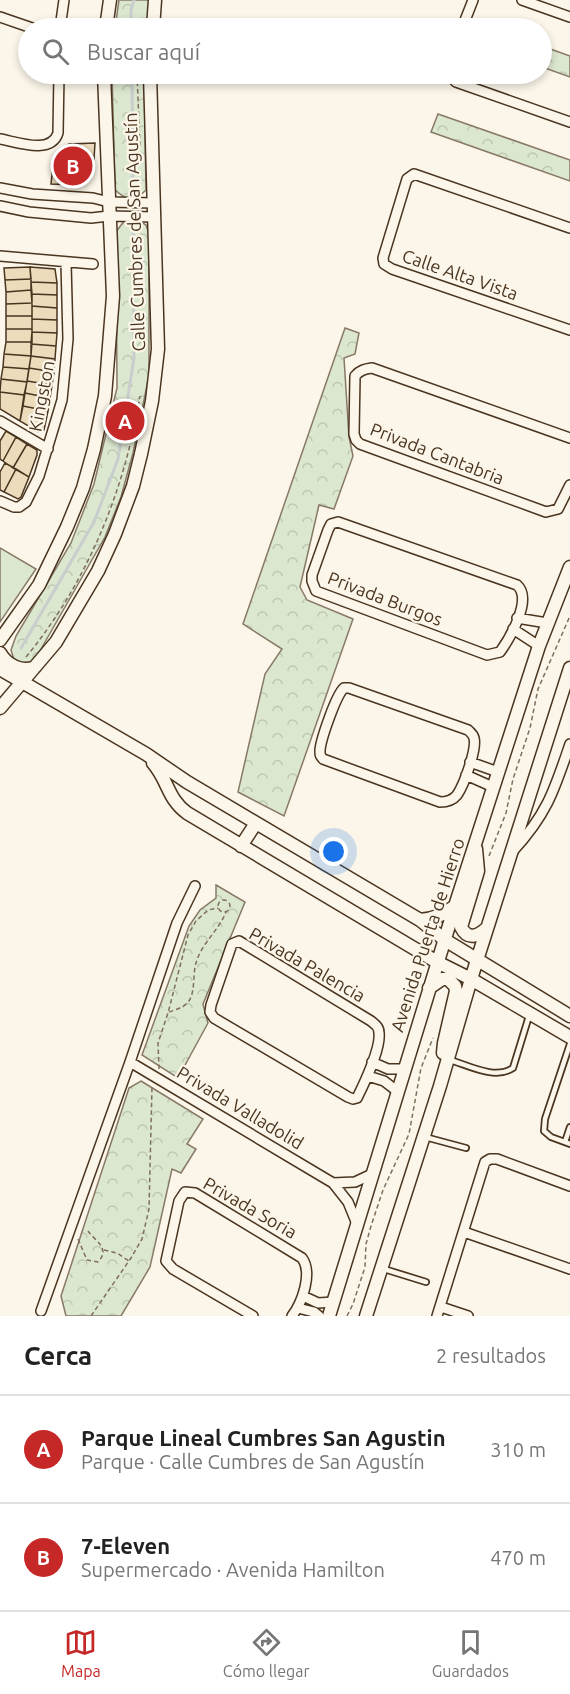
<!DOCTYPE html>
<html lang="es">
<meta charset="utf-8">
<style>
body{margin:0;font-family:Ubuntu,sans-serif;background:#f6f6f6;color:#222}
.you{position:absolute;left:334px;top:852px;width:21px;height:21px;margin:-15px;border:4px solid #fff;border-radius:50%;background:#1a73e8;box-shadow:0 0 0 9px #1a73e833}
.badge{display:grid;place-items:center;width:39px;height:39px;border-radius:50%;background:#c62828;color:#fff;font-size:20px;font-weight:700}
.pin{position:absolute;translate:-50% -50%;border:3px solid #fff;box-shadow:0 2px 6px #0006}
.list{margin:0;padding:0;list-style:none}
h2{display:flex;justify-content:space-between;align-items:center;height:78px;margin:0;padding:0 24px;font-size:26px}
h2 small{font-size:20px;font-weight:400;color:#767676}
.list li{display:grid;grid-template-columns:39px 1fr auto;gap:18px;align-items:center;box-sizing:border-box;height:108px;padding:0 24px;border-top:2px solid #e0e0e0}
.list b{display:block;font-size:22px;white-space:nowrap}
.list p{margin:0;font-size:20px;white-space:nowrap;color:#767676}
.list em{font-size:20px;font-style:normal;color:#767676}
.icon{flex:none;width:33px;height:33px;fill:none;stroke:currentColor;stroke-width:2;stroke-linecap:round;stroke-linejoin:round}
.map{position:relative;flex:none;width:570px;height:1316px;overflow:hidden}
.search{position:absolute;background:#fff;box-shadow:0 3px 9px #0003;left:18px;right:18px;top:18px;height:66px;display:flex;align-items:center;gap:15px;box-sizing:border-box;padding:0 21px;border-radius:33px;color:#767676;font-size:22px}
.sheet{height:294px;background:#fff}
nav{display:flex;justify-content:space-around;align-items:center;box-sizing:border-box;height:84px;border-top:2px solid #e0e0e0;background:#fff;font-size:16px;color:#767676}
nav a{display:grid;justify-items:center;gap:3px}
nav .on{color:#c62828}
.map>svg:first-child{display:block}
.grass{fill:#dce7d0;stroke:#887966;stroke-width:1.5}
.park{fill:url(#park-crowns);stroke:#887966;stroke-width:1.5}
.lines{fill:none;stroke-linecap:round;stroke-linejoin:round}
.stream{stroke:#c9cecd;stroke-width:3}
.building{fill:#ecdcbc;stroke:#4a3520;stroke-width:1.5}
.service-casing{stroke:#4a3520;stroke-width:8}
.minor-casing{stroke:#4a3520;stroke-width:12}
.tertiary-casing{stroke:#4a3520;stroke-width:15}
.path{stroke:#7f6f5c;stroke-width:1.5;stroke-dasharray:4.5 3;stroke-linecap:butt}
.service{stroke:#fbf6e9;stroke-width:4.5}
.minor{stroke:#fbf6e9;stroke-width:9}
.tertiary{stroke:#fbf6e9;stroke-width:12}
.labels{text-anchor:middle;stroke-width:4.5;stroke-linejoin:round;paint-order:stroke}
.street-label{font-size:18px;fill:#4a3520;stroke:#fbf6e9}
</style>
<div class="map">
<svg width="570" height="1316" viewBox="0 0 570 1316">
<defs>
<pattern id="park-crowns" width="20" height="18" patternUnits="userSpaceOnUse" patternTransform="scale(1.5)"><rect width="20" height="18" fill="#dce7d0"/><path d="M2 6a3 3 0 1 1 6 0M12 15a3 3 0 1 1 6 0" fill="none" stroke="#bec7b2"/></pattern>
</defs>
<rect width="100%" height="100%" fill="#fbf6e9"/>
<path class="grass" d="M 0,548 L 36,569 L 0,622 Z"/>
<path class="park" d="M 119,0 L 149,0 L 147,28 L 115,28 Z
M 542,46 L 570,56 L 570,77 L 542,67 Z
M 112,74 L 144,74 L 146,190 C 133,203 129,202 115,190 Z
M 438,114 L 570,160 L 570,181 L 431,132 Z
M 138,220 L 146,225 L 149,234 L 149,376 L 133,453 L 121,497 L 105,537 L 33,663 L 15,663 L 11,650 L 16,636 L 71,543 L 94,484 L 117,388 L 116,232 L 124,221 Z
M 345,328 L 359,333 L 355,354 L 344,358 L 349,437 L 353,456 L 334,509 L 319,505 L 300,587 L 307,600 L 353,619 L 284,816 L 238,792 L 265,674 L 282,649 L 243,624 Z
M 216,885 L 245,902 L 203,1004 L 208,1023 L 178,1078 L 142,1055 L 189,926 L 200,910 L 216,898 Z
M 141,1081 L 203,1119 L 187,1144 L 196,1149 L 181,1173 L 172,1169 L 150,1267 L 121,1316 L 66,1316 L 61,1296 L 129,1088 Z"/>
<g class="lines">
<path class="stream" d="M 131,28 L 131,10 L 134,0
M 132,74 L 133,196
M 21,648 L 94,522 L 118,459 L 134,358 L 133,219"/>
</g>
<path class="building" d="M 95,143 L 93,174 L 83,185 L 51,184 L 54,157 L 69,144 Z
M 30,267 L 55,269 L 57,283 L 31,282 Z
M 30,267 L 31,279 L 5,280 L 4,268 Z
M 31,279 L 31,290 L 6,292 L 5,280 Z
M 31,282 L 57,283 L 57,295 L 32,294 Z
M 31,290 L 32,303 L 6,304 L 6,292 Z
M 32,294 L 57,295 L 57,308 L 32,306 Z
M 32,303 L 32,316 L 6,316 L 6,304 Z
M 32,306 L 57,308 L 57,320 L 32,319 Z
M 6,316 L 32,316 L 32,329 L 6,329 Z
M 32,319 L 57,320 L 57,333 L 32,332 Z
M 6,329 L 32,329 L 32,342 L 6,342 Z
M 32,332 L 57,333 L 56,346 L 31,344 Z
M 6,342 L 32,342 L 31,356 L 4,354 Z
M 31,344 L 56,346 L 55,359 L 31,356 Z
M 4,354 L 31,356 L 29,369 L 3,367 Z
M 31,356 L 55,359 L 54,372 L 29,368 Z
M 3,367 L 29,369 L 27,382 L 1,379 Z
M 29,368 L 54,372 L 52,385 L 27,381 Z
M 1,379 L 27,382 L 24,395 L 0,392 Z
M 27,381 L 52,385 L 50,398 L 25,393 Z
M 0,392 L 24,395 L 20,421 L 0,409 Z
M 25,393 L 50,398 L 48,411 L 23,406 Z
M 23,406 L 48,411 L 44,430 L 38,432 L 20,421 Z
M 6,431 L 16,437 L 3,461 L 0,459 L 0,441 Z
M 16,437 L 27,444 L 13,468 L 3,461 Z
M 27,444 L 37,450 L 37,455 L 29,477 L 13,468 Z
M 5,463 L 16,469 L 4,492 L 0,490 L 0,472 Z
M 16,469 L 29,477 L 21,497 L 18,499 L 4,492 Z"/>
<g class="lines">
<g class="service-casing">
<path id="service" d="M 570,1044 L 545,1119 L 544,1131 L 551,1137 L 570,1144
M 450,1060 C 470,1066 495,1080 513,1068 L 529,1016
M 425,1137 L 466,1148
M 565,1142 L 570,1127
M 384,1269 L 426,1282"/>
</g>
<g class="minor-casing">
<path id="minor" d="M 522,0 L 570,17
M 0,17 L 32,28
M 60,28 L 64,0
M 462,28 L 473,0
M 448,74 L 456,82 L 570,122
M 0,139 C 17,142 51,155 58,133 L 59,74
M 0,188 L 32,194 L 93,198 L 109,202 L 154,203
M 0,206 L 29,212 L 91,218 L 109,216 L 155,217
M 570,228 L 414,174 L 407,179 L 383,258 L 384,264 L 392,269 L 570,330
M 0,256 L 93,264
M 0,421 L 48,449
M 570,438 L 372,368 C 365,369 360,370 355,376 L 354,434 L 356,440 L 360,444 L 546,512 L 558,509 L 570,485
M 0,501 L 14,507 L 19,507 L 26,502 L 39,476 L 62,400 L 68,339 L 66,263
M 338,522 L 517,585 C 533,599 510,638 500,652 L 487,655 L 316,591 L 312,581 L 312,575 L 328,530 L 331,524 Z
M 517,618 L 547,623
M 513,629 L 539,646
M 344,688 L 349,688 L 468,730 C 471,733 473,734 474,738 C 477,749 464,785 457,795 C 453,800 447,802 440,802 L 323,759 C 320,755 320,756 320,750 C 321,739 336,695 344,688 Z
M 470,762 L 498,772
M 466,775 L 493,787
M 513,851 C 547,814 554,791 570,744
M 239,941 L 371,1021 C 376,1025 379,1027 379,1033 C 381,1048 364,1084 357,1098 L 353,1099 L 348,1097 L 214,1018 L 210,1012 L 211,1005 L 232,944 Z
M 130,1062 L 333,1183 L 348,1202 L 357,1224
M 372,1062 L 388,1069 L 404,1069
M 368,1076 L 384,1081 L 397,1091
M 333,1183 L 355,1182 L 372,1174
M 464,1232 L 570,1269
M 303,1296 L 318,1303 L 334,1302
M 441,1307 L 468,1316
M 298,1308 L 314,1312 L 319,1316
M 41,1311 L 130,1062 L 177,923 L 195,886
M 253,1316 L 173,1269 L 166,1261 L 179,1201 L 185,1192 L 195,1193 L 302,1258 C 313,1273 302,1303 292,1316
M 437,1316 L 485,1162 L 490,1159 L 497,1159 L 570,1186"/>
</g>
<g class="tertiary-casing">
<path id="tertiary" d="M 106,28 L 110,0
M 153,28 L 155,0
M 0,640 L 39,585 L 67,527 L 83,488 L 94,449 L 105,396 L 113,296 L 104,74
M 0,653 C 7,665 22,673 35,667
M 0,669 L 146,754 L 187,782 L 420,920 L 445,940 L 570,1016
M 0,708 L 56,642 L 98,571 L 115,534 L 133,486 L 141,454 L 152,401 L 158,349 L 150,74
M 153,763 C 169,782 167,798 187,813 L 437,962 L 471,979 L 570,1037
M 241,846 L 256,823
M 476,849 L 478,871 L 461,927 C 468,941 478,936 487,928
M 420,920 C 434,919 444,915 455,906
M 429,988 L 442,979 L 448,979 L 455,986 L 456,991 L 444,1043 L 443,1053
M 329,1316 L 455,906 L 539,646 L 570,567
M 366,1316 L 440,1086 L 471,979 L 570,668"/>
</g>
<path class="path" d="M 137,74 L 140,147
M 26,657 C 87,583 125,490 140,396
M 489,856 L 506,813 L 513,779 L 530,728 L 538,689 L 570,616
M218 906a6 6 0 1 1 12 0a6 6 0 1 1-12 0Z
M 169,1012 C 175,1010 185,1007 189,1001 C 196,990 192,972 197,960 C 203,942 219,930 226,912
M 159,1069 L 158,1043 L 168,1013 L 188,935 L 196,921 L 208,910 L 218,908
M 78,1239 L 87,1260 L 98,1262 C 111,1248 95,1241 88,1231
M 104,1250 L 117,1253 L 129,1261
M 91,1316 L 131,1258 L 142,1239 L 149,1209 L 152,1087
M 347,1316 L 353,1304 L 365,1267 L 366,1244 L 371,1226 L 383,1190 L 409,1134 L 421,1068 L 433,1038"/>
<use href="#service" class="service"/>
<use href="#minor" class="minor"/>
<use href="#tertiary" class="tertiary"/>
</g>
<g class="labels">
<g class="street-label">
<text transform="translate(135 232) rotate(-92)" y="6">Calle Cumbres de San Agustín</text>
<text transform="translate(460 275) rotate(19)" y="6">Calle Alta Vista</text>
<text transform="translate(42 396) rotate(-79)" y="6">Kingston</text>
<text transform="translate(437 454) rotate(21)" y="6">Privada Cantabria</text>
<text transform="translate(385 599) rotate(21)" y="6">Privada Burgos</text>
<text transform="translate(428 935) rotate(-72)" y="6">Avenida Puerta de Hierro</text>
<text transform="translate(307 965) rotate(30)" y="6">Privada Palencia</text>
<text transform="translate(240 1108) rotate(31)" y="6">Privada Valladolid</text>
<text transform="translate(250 1208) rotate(30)" y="6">Privada Soria</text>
</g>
</g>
</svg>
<div class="you"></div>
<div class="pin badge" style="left:125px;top:421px">A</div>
<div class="pin badge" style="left:73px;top:166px">B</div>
<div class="search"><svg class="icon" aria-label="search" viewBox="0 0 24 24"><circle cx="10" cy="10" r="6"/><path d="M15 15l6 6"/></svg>Buscar aquí</div>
</div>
<section class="sheet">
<h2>Cerca<small>2 resultados</small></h2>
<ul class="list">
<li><span class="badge">A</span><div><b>Parque Lineal Cumbres San Agustin</b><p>Parque · Calle Cumbres de San Agustín</p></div><em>310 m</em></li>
<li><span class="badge">B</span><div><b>7-Eleven</b><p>Supermercado · Avenida Hamilton</p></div><em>470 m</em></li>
</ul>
</section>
<nav>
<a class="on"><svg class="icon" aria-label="map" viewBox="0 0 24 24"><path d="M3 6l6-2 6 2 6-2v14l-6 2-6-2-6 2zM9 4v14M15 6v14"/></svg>Mapa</a>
<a><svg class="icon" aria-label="directions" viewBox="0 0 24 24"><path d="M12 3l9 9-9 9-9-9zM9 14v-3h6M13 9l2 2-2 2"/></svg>Cómo llegar</a>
<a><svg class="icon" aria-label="saved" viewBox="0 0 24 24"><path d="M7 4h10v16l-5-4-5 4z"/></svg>Guardados</a>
</nav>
